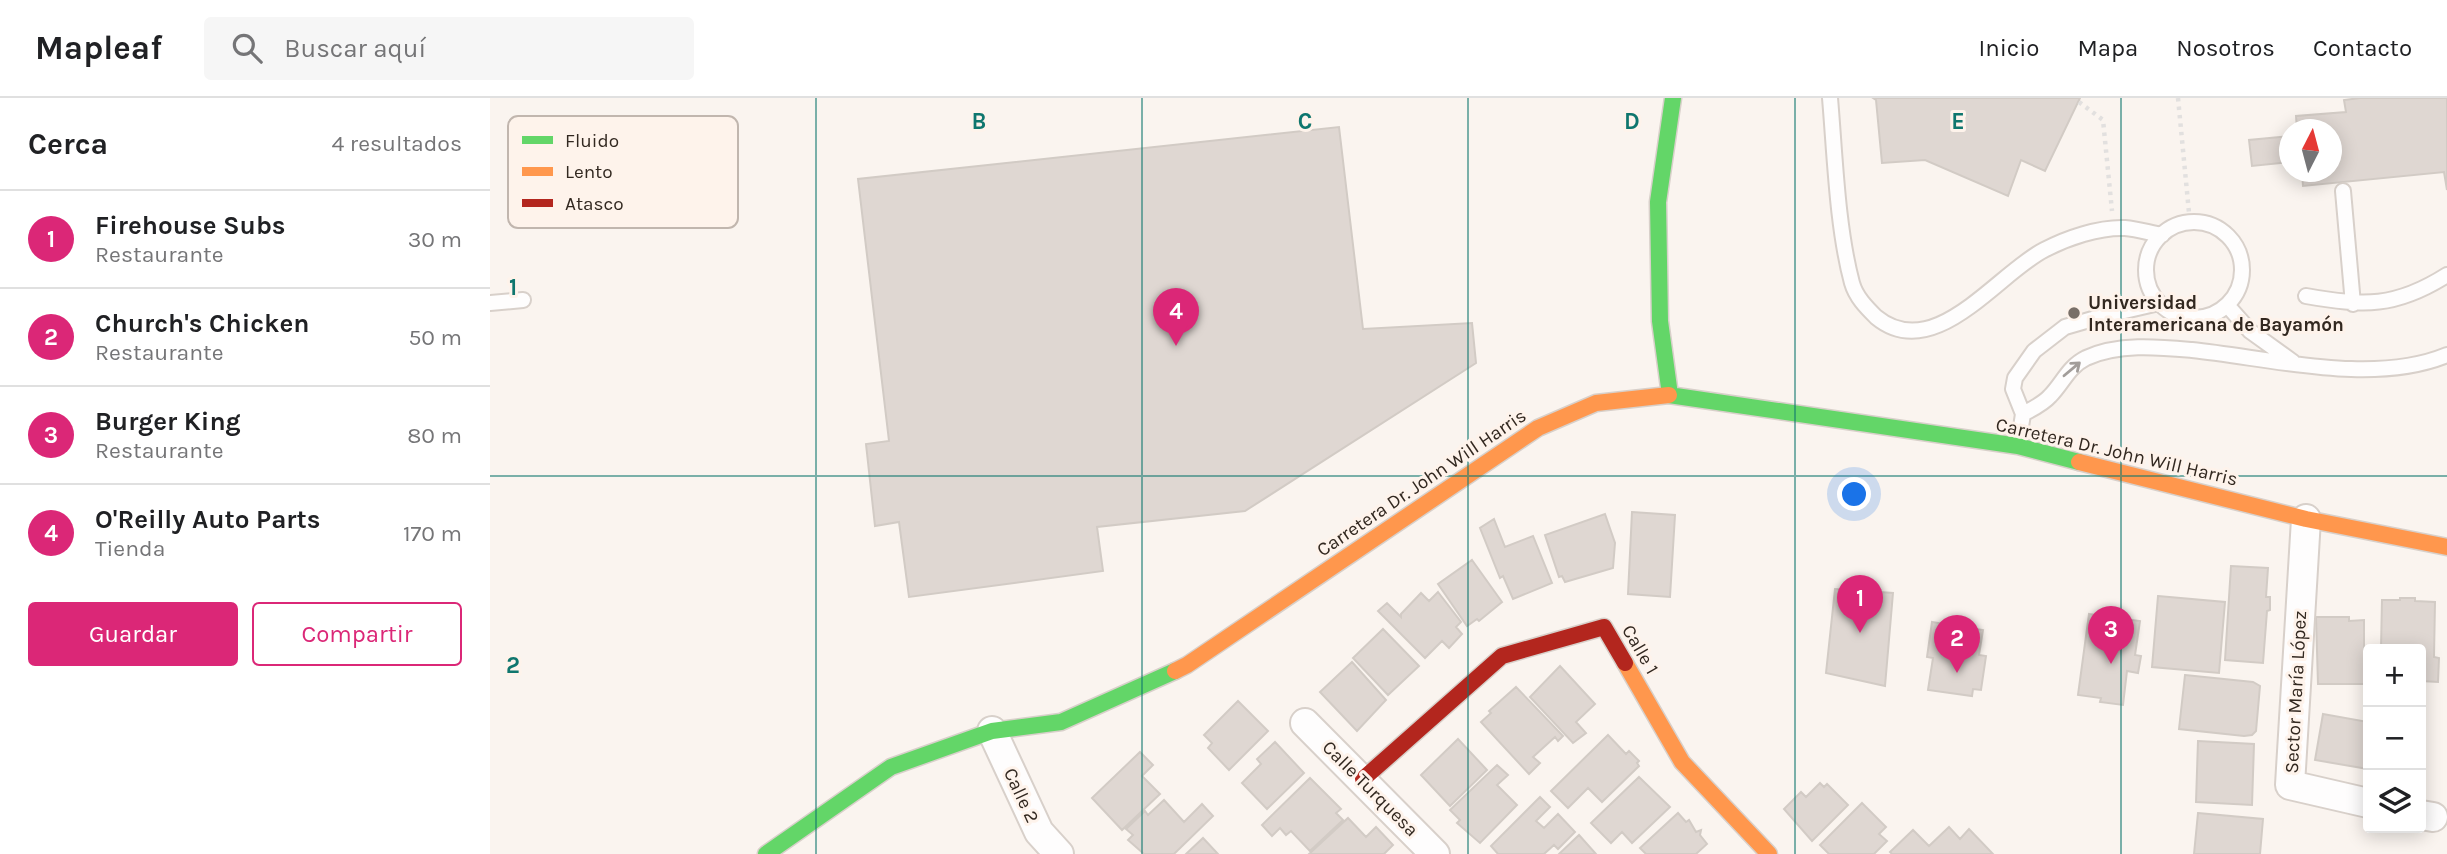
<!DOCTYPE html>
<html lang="es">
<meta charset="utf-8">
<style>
body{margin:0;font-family:Karla,sans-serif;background:#f6f6f6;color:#202124}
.controls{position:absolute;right:21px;bottom:21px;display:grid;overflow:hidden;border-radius:7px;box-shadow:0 4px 18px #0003}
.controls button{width:63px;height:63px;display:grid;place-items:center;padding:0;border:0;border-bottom:2px solid #e0e0e0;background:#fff;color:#202124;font:35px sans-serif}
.compass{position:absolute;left:1789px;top:21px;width:63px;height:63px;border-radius:50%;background:#fff;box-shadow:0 4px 18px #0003;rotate:6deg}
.you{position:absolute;left:1365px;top:397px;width:24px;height:24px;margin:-18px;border:5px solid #fff;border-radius:50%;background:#1a73e8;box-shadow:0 0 0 10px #1a73e833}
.badge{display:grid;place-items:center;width:46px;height:46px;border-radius:50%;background:#db2777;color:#fff;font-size:23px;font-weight:700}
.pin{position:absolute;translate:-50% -58px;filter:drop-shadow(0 2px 4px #0008)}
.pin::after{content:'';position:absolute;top:37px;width:24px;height:21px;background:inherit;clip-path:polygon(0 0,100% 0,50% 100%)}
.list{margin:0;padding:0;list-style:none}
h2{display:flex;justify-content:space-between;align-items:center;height:91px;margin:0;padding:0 28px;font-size:30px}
h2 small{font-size:23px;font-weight:400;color:#757577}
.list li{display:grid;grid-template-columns:46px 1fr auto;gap:21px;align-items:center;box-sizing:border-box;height:98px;padding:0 28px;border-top:2px solid #e0e0e0}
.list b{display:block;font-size:26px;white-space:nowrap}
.list p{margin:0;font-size:23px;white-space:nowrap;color:#757577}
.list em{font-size:23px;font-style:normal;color:#757577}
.actions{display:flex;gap:14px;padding:21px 28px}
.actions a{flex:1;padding:16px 0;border:2px solid #db2777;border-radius:7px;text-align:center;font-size:24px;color:#db2777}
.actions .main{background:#db2777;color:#fff}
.icon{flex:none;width:38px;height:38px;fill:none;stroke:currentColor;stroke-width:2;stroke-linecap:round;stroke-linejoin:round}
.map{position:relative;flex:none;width:1957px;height:756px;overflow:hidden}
header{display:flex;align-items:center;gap:42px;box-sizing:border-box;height:98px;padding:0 35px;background:#fff;border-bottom:2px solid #e0e0e0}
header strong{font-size:33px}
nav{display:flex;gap:38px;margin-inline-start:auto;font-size:24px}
.search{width:490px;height:63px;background:#f6f6f6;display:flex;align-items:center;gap:18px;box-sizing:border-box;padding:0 24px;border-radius:7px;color:#757577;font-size:26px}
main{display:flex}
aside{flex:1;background:#fff}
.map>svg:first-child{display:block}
.building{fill:#dfd7d2;stroke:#d2cbc5;stroke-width:2}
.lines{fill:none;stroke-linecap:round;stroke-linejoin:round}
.lane-casing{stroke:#d8d0ca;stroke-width:18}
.street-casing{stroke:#d8d0ca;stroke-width:32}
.fast-casing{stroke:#d8d0ca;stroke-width:19}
.slow-casing{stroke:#d8d0ca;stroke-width:19}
.jam-casing{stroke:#d8d0ca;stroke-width:19}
.path{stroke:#e2e0df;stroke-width:4.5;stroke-dasharray:3.5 5;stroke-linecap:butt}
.lane{stroke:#fefdfd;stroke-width:14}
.street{stroke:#fefdfd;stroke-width:28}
.fast{stroke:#63d668;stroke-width:16}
.slow{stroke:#ff974d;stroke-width:16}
.jam{stroke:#b3261e;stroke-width:16}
.oneway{stroke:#a29d9a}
.grid{fill:none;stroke:#0f766e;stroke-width:2;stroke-opacity:0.55}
.poi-dot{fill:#786f68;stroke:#fef3eb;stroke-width:2.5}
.labels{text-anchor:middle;stroke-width:6;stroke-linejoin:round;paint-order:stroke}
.poi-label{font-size:19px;font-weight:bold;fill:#322820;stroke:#fef3eb;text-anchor:start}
.street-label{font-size:19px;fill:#322820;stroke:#fef3eb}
.key{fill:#fef3eb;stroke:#c1b6ae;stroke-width:2}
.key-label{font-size:19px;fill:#322820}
.grid-label{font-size:23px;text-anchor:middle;font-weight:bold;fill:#0f766e;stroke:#fef3eb;stroke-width:6;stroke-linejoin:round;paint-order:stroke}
</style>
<header>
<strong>Mapleaf</strong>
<div class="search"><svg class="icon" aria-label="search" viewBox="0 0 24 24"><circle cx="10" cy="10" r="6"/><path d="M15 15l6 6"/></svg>Buscar aquí</div>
<nav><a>Inicio</a><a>Mapa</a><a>Nosotros</a><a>Contacto</a></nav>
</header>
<main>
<aside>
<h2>Cerca<small>4 resultados</small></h2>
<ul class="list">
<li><span class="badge">1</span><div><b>Firehouse Subs</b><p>Restaurante</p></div><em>30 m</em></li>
<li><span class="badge">2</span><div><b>Church's Chicken</b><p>Restaurante</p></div><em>50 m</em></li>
<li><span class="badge">3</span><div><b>Burger King</b><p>Restaurante</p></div><em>80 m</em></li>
<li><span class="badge">4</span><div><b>O'Reilly Auto Parts</b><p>Tienda</p></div><em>170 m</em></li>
</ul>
<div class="actions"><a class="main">Guardar</a><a>Compartir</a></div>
</aside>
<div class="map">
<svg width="1957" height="756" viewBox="0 0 1957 756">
<rect width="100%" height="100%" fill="#faf4ef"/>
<path class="building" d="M 1383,0 L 1590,0 L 1555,73 L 1531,62 L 1518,98 L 1435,62 L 1392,65 L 1386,2 Z
M 1870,0 L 1957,0 L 1957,92 L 1954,74 L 1813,88 L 1812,74 L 1842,74 L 1842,32 L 1807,32 L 1806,18 L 1856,14 L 1854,2 Z
M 849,29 L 873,231 L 982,225 L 986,265 L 755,413 L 607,429 L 613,473 L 419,499 L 409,424 L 385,428 L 376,346 L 399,343 L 368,81 Z
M 1800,38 L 1800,64 L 1762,68 L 1759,42 Z
M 1142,414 L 1185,417 L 1180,499 L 1138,496 Z
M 1115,416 L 1125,445 L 1123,470 L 1075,484 L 1072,478 L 1069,479 L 1055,437 Z
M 1004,421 L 1015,449 L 1043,438 L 1062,485 L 1023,501 L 1013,478 L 1010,480 L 990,430 Z
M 982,462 L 1012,504 L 989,523 L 987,521 L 977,528 L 948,486 Z
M 1741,468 L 1778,470 L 1776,499 L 1780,499 L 1780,512 L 1777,513 L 1773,565 L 1735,562 Z
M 1345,491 L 1403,495 L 1395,588 L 1336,575 Z
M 948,494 L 971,524 L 966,529 L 972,536 L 959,550 L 952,543 L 935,560 L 888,513 L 897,505 L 911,519 L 911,516 L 931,495 L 939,503 Z
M 1668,498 L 1735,504 L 1729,575 L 1662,569 Z
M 1910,500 L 1925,500 L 1925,503 L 1945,504 L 1944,559 L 1949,560 L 1948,584 L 1931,583 L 1931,551 L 1891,551 L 1892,502 L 1910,502 Z
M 1599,516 L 1650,523 L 1645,557 L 1651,558 L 1648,575 L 1637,573 L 1633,607 L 1610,604 L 1611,600 L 1588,597 Z
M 1826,519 L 1859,519 L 1859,523 L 1874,522 L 1874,572 L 1878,573 L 1878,586 L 1828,586 Z
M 1442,524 L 1493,532 L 1489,557 L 1496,558 L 1491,592 L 1483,591 L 1482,598 L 1438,592 L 1443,560 L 1437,559 Z
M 893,531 L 929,568 L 898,597 L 863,560 Z
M 862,564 L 896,602 L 867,633 L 830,594 Z
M 1070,568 L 1105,606 L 1086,624 L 1096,635 L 1083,645 L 1040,599 Z
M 1695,577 L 1763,584 L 1770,588 L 1766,633 L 1762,637 L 1754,638 L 1689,631 Z
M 1026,589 L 1073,638 L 1068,643 L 1065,639 L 1043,659 L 1050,665 L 1039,676 L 991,624 L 1001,615 L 999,613 Z
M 748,603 L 778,633 L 739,672 L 718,650 L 722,645 L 714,637 Z
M 1833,616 L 1878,624 L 1878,671 L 1825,662 Z
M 1118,637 L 1136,656 L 1139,653 L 1149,663 L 1147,665 L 1149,668 L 1112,704 L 1098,690 L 1078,710 L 1061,693 Z
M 968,641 L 997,672 L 960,708 L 931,677 Z
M 1708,643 L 1764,646 L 1762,707 L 1706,704 Z
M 785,644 L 814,675 L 777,711 L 752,685 L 771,666 L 767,661 Z
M 650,654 L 663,667 L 652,678 L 670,696 L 632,732 L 602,700 Z
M 1007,667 L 1018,677 L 1007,687 L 1027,707 L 990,745 L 967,725 L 970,722 L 960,712 Z
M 1149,679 L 1180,709 L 1142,745 L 1132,734 L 1121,745 L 1101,725 Z
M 820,680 L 851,711 L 846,715 L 853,722 L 820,753 L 801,733 L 796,737 L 790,730 L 782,738 L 772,727 Z
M 1330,685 L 1334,689 L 1337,686 L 1358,707 L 1322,743 L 1294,711 L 1311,694 L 1316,699 Z
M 1050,699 L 1060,709 L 1046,723 L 1054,730 L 1068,716 L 1085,734 L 1068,751 L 1064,747 L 1054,756 L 1008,756 L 1001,748 Z
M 674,702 L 694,724 L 712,706 L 723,718 L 684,756 L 654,756 L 638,742 L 643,737 L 636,731 L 655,713 L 658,717 Z
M 1372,705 L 1396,729 L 1389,736 L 1397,743 L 1384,756 L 1339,756 L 1330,747 Z
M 1188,715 L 1196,724 L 1199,722 L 1206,734 L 1211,732 L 1210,737 L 1217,746 L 1206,756 L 1156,756 L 1150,750 Z
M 1708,715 L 1773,721 L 1770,756 L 1704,756 Z
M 858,720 L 876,739 L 886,729 L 903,747 L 894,756 L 819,756 Z
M 1459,729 L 1470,741 L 1479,731 L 1503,756 L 1402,756 L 1400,754 L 1423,732 L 1439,748 Z
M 1089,737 L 1106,756 L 1069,756 Z
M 713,740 L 728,756 L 696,756 Z"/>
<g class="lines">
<g class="lane-casing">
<path id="lane" d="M 1340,0 C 1345,58 1347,129 1362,185 C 1366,199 1376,209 1386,219 C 1444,267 1507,176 1554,152 C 1577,140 1609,129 1635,130 C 1648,131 1660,135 1672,137
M 1853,93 L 1863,206
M1656 172a48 48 0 1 1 96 0a48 48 0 1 1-96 0Z
M 1816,198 C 1874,208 1905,210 1957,177
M 0,205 L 33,202
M 1737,207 L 1760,233 L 1803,264
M 1533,316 C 1542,311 1553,306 1560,298 C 1573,285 1578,269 1596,260 C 1628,245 1669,249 1702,252 C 1780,260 1882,288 1957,257
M 1528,348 L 1533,316 L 1523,291 L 1525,280 L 1544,253 L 1575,229 L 1613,218 L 1669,205"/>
</g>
<g class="street-casing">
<path id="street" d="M 1816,421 L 1800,687 L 1878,705
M 815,625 L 945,756
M 502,633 L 549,734 L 569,756
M 1931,717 L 1943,719"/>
</g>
<g class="fast-casing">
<path id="fast" d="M 1179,297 L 1528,348 L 1589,364
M 1180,297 L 1170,223 L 1168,104 L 1183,0
M 276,756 L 401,669 L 502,633 L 571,624 L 685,573"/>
</g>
<g class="slow-casing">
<path id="slow" d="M 1589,364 L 1816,421 L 1957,449
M 1135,565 L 1192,664 L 1279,756
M 685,573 L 697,567 L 1048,330 L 1106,305 L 1179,297"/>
</g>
<g class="jam-casing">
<path id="jam" d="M 873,681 L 1012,558 L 1114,529 L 1135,565"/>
</g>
<path class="path" d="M 1688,0 L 1700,125
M 1589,4 L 1613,22 L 1622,113"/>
<use href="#lane" class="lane"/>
<use href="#street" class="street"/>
<use href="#fast" class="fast"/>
<use href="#slow" class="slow"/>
<use href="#jam" class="jam"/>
</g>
<defs><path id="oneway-shaft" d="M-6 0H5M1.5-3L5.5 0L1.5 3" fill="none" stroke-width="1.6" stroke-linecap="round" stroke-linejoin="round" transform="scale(1.75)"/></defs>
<use class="oneway" href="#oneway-shaft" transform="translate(1582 271) rotate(-40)"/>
<path class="grid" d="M 326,0 L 326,756M 652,0 L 652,756M 978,0 L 978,756M 1305,0 L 1305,756M 1631,0 L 1631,756M 0,378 L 1957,378"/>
<circle class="poi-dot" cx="1584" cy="215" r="7"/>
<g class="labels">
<g class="poi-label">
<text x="1598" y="211">Universidad<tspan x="1598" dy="22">Interamericana de Bayamón</tspan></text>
</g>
<g class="street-label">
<text transform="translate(1627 353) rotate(13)" y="7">Carretera Dr. John Will Harris</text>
<text transform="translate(931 384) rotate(-34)" y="7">Carretera Dr. John Will Harris</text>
<text transform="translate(1151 551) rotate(60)" y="7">Calle 1</text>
<text transform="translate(1805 594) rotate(-87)" y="7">Sector María López</text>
<text transform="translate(881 690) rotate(45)" y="7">Calle Turquesa</text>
<text transform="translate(532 697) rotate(65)" y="7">Calle 2</text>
</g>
</g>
<rect x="18" y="18" width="230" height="112" rx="10" class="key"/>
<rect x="32" y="38" width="31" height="8" fill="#63d668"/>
<rect x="32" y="69" width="31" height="9" fill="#ff974d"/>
<rect x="32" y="101" width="31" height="8" fill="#b3261e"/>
<g class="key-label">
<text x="75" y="49">Fluido</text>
<text x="75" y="80">Lento</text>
<text x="75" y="112">Atasco</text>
</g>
<g class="grid-label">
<text x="489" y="31">B</text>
<text x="815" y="31">C</text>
<text x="1142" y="31">D</text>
<text x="1468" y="31">E</text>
<text x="23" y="197">1</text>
<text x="23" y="575">2</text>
</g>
</svg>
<div class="controls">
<button>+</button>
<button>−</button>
<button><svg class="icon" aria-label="layers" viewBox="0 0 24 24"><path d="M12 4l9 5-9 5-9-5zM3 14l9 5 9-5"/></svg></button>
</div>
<svg class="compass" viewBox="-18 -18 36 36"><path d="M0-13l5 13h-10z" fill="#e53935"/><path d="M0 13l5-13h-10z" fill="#757577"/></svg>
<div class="you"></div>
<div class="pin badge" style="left:1370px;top:535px">1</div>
<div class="pin badge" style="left:1467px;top:575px">2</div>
<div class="pin badge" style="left:1621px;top:566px">3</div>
<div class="pin badge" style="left:686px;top:248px">4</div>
</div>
</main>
